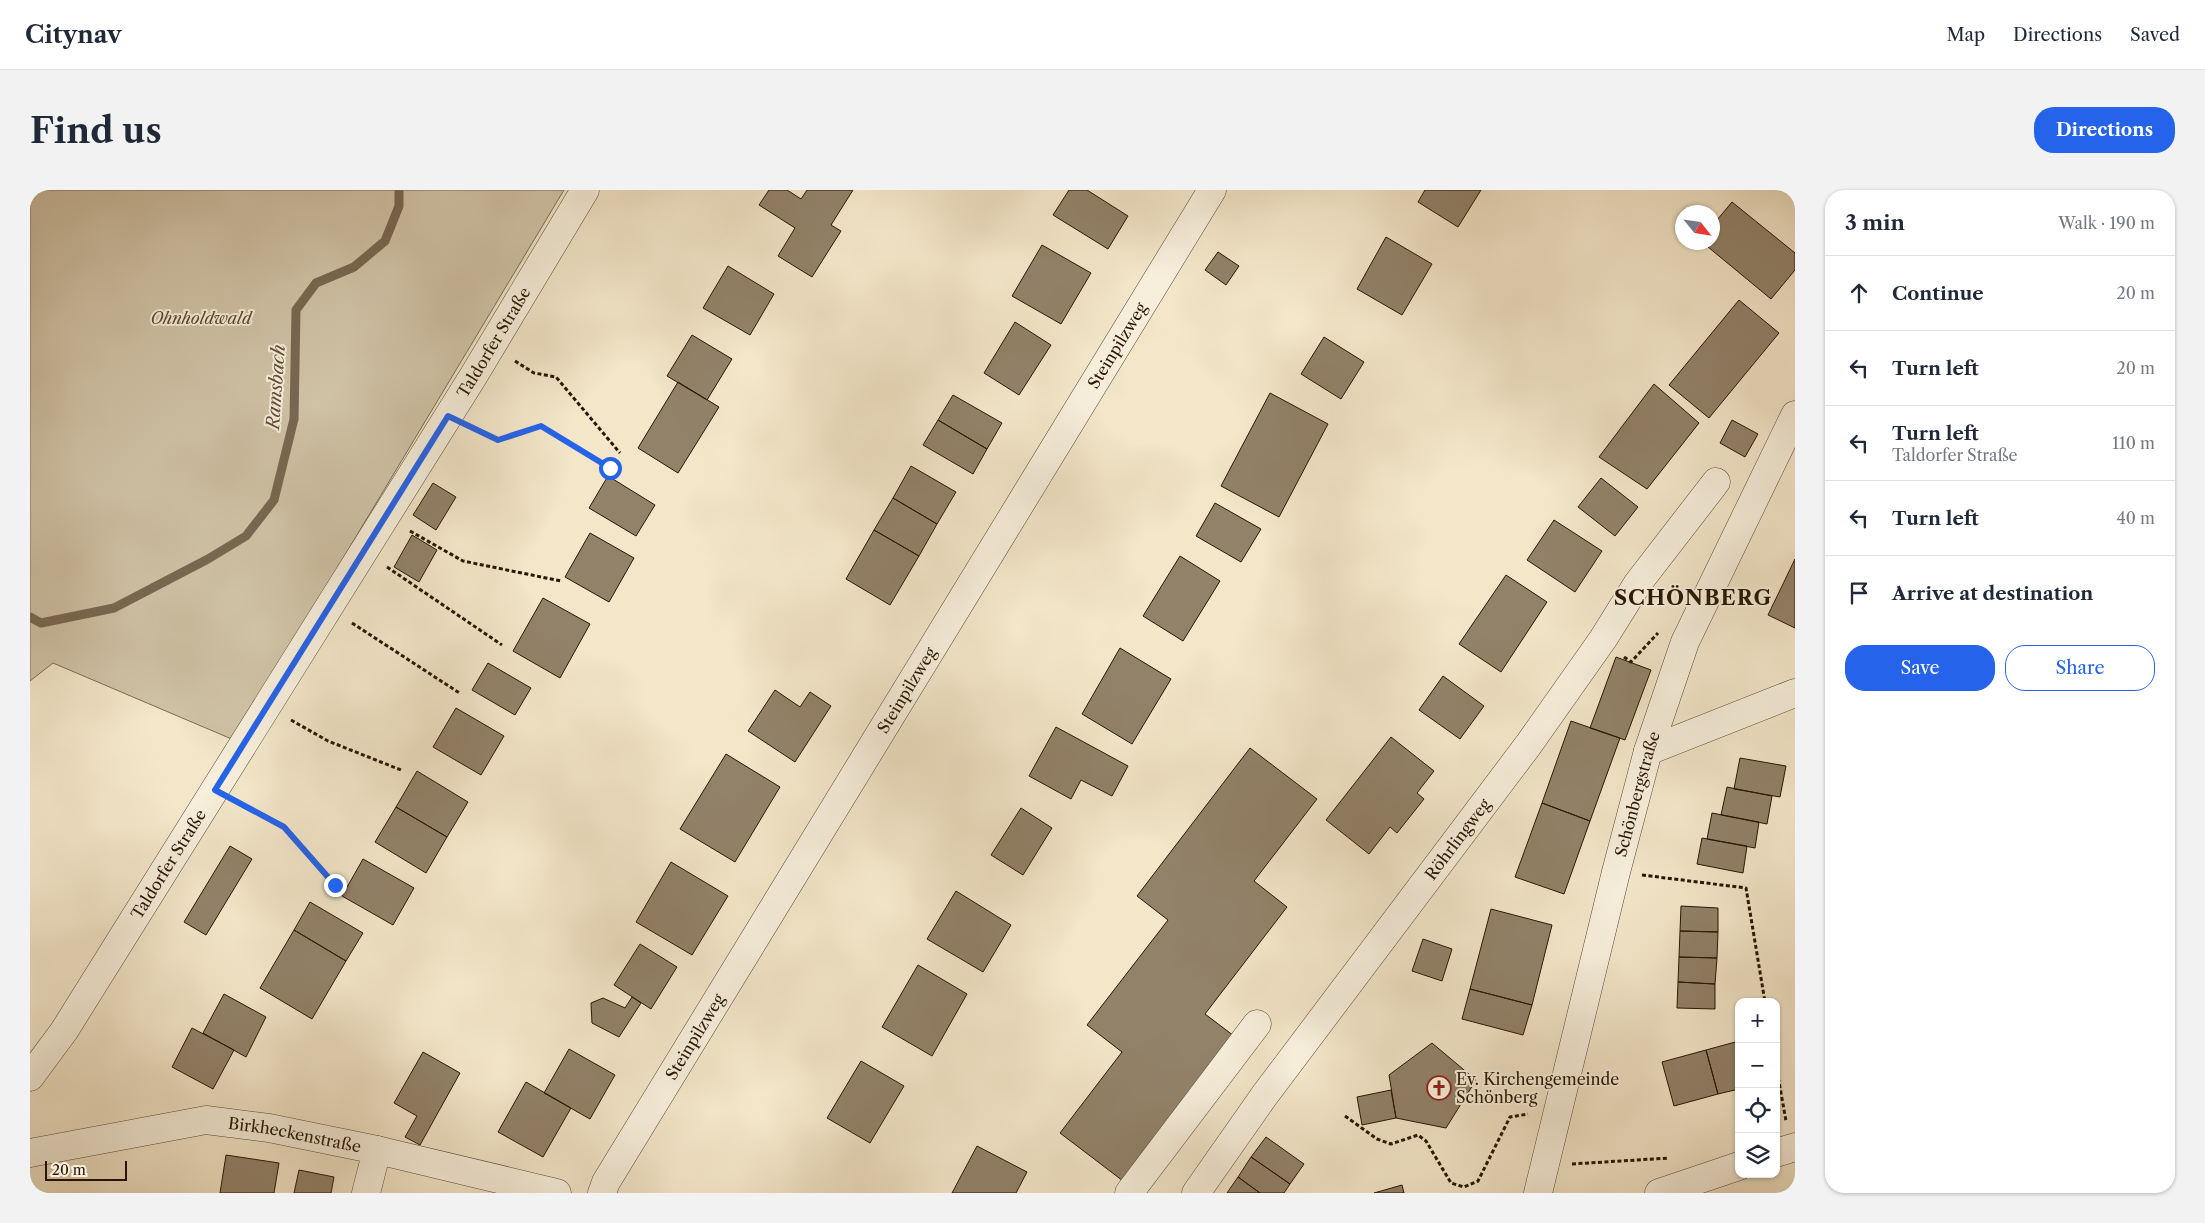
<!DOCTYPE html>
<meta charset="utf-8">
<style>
body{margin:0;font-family:"Libre Caslon Text",serif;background:#f2f2f3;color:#1f2937}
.controls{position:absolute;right:15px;bottom:15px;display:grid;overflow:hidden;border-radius:10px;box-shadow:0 1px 4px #0004}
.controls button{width:45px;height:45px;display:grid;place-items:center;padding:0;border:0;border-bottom:1px solid #e0e1e3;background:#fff;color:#1f2937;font:25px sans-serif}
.compass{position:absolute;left:1645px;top:15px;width:45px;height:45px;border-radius:50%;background:#fff;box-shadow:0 1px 4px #0004;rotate:120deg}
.scale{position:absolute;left:15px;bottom:12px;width:82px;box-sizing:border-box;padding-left:5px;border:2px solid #281603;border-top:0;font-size:14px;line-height:18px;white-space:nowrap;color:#281603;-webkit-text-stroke:4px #f7efdc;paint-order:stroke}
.stop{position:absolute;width:15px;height:15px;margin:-11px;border:4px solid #2563eb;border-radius:50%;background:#fff}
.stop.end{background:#2563eb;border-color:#fff;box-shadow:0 1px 5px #0008}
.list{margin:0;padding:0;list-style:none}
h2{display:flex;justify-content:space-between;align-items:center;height:65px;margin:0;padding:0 20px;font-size:21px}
h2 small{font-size:16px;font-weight:400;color:#747a83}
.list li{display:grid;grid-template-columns:32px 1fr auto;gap:15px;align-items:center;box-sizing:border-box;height:75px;padding:0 20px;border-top:1px solid #e0e1e3}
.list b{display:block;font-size:19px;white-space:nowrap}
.list p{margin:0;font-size:16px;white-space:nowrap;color:#747a83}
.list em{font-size:16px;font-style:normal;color:#747a83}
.actions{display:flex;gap:10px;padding:15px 20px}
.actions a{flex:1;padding:11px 0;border:1px solid #2563eb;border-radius:20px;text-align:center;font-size:18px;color:#2563eb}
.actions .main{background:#2563eb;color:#fff}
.icon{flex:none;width:28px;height:28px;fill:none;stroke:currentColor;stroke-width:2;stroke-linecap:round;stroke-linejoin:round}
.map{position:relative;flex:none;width:1765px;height:1003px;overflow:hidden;border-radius:20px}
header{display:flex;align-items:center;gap:30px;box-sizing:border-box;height:70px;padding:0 25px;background:#fff;border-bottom:1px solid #e0e1e3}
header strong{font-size:24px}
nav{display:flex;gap:28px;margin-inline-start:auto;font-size:18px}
.intro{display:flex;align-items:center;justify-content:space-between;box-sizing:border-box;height:120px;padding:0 30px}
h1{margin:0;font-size:35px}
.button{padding:12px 22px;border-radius:20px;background:#2563eb;color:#fff;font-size:18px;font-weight:700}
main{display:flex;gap:30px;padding:0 30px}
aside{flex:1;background:#fff;border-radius:20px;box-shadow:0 1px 4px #0004}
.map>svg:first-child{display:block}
.green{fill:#d0c3a7;stroke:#7c6c55}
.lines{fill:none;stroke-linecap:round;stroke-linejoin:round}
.stream{stroke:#786852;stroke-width:9}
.building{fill:#92826a;stroke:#281603}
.minor-casing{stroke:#5b4a34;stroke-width:29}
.path{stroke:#281603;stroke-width:3;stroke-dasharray:4 2.5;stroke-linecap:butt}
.minor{stroke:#f7efdc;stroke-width:28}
.route{stroke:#2563eb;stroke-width:6}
.labels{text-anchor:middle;stroke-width:4;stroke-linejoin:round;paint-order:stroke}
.park-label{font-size:16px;font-style:italic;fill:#5a4a34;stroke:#f7efdc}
.street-label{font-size:16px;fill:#281603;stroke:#f7efdc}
.poi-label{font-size:16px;fill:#281603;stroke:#f7efdc;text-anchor:start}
.water-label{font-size:18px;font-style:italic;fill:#5e4d37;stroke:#f7efdc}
.district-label{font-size:21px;font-weight:bold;letter-spacing:1px;fill:#281603;stroke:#f7efdc}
</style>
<header>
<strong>Citynav</strong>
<nav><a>Map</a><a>Directions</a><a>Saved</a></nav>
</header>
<div class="intro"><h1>Find us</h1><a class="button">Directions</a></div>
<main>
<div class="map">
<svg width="1765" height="1003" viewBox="0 0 1765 1003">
<rect width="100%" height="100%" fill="#f3e6c9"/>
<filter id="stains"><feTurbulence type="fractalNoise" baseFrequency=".004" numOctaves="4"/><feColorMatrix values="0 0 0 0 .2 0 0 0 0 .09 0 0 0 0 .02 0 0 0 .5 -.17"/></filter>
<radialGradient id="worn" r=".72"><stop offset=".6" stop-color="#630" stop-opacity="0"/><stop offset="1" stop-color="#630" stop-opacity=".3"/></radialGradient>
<path class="green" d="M 0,0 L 534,0 L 204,550 L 23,473 L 0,491 Z"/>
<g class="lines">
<path class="stream" d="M 0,427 L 11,433 L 84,418 L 178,369 L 216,346 L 244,310 L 264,229 L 266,120 L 286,93 L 324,77 L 355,51 L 369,16 L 369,0"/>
</g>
<path class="building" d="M 739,0 L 757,0 L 771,9 L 777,0 L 823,0 L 801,35 L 811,41 L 782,87 L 748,66 L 765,38 L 729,15 Z
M 1039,0 L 1057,0 L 1098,26 L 1078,59 L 1023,25 Z
M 1395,0 L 1451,0 L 1428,37 L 1388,12 Z
M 1702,12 L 1765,63 L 1765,80 L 1741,109 L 1672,52 L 1682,52 L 1682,36 Z
M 1356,47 L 1402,74 L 1372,125 L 1327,99 Z
M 1012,55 L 1061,83 L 1031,134 L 982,106 Z
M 1188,62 L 1209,76 L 1196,95 L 1175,80 Z
M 698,76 L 744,104 L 720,145 L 673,118 Z
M 1709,110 L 1749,143 L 1679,228 L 1639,195 Z
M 985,132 L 1021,155 L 989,205 L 954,183 Z
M 662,145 L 702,169 L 677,210 L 637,186 Z
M 1294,147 L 1334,172 L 1311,209 L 1271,184 Z
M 648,192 L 689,217 L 648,283 L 608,258 Z
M 1624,194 L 1669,233 L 1617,299 L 1569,267 Z
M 1240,203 L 1298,234 L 1249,327 L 1191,296 Z
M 923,205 L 972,233 L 957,259 L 908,230 Z
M 908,230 L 957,259 L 943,284 L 893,255 Z
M 1702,230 L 1728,244 L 1715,267 L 1690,253 Z
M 881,276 L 926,302 L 907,334 L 863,308 Z
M 578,286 L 625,315 L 606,346 L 559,318 Z
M 1571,288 L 1608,317 L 1585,346 L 1548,317 Z
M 403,293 L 426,307 L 406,340 L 383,325 Z
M 863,308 L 907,334 L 889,366 L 844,340 Z
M 1185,313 L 1231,339 L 1211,372 L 1166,346 Z
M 1524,330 L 1572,361 L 1545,402 L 1497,370 Z
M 844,340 L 889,366 L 860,415 L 816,389 Z
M 560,343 L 604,368 L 579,412 L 535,387 Z
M 382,345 L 407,360 L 389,392 L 364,377 Z
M 1150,366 L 1190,391 L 1153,451 L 1113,426 Z
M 1765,369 L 1765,438 L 1738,425 Z
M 1476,385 L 1517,412 L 1471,482 L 1429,454 Z
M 513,408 L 560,434 L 530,488 L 483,461 Z
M 1090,458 L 1141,489 L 1102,554 L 1052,524 Z
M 1586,467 L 1621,480 L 1595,550 L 1560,538 Z
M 458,473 L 501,498 L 485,525 L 442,500 Z
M 1413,486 L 1454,516 L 1430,549 L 1389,520 Z
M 745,500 L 770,517 L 780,502 L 801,516 L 765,572 L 718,541 Z
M 426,518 L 474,546 L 451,585 L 403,557 Z
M 1541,531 L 1590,548 L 1560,631 L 1512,613 Z
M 1026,537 L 1098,576 L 1082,606 L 1051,590 L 1041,609 L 999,586 Z
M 1361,547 L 1404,581 L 1387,603 L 1394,609 L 1367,643 L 1360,637 L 1339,664 L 1296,630 Z
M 1220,558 L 1287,609 L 1224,691 L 1257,717 L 1175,824 L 1208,849 L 1097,994 L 1030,943 L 1092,862 L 1057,835 L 1138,730 L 1107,706 Z
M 696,564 L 750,597 L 705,672 L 650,639 Z
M 1710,568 L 1756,576 L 1750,607 L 1704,599 Z
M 387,581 L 438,612 L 417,647 L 366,617 Z
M 1697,597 L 1742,606 L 1737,634 L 1691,625 Z
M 1512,613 L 1560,631 L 1534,704 L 1485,687 Z
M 366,617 L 417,647 L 396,683 L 345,652 Z
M 991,618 L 1022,638 L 993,685 L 961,665 Z
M 1682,623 L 1729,632 L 1725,658 L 1677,649 Z
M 1672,648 L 1717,656 L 1713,683 L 1667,674 Z
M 200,656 L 222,669 L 176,745 L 154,732 Z
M 333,669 L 384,698 L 363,735 L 312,706 Z
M 641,672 L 698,706 L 662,765 L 606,732 Z
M 926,701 L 981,735 L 953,782 L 897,749 Z
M 280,712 L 333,743 L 316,771 L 264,740 Z
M 1651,716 L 1688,718 L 1688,742 L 1650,741 Z
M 1461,719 L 1522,735 L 1502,815 L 1440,799 Z
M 264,740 L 316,771 L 282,829 L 230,798 Z
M 1650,741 L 1688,742 L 1687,768 L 1649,767 Z
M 1393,749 L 1422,759 L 1412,791 L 1382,781 Z
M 610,754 L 647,777 L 621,819 L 584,795 Z
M 1649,767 L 1687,768 L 1685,794 L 1648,792 Z
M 888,775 L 937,804 L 902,866 L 852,837 Z
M 1648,792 L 1685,794 L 1685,819 L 1647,818 Z
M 1440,799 L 1502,815 L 1493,845 L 1432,829 Z
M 194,804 L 236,827 L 216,867 L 173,843 Z
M 602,807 L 611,813 L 589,847 L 562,833 L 561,813 L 573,808 L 595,818 Z
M 162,838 L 204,860 L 183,899 L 142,877 Z
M 1709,851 L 1709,899 L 1688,904 L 1676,860 Z
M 1402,853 L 1446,890 L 1416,938 L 1366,928 L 1359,885 Z
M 539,859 L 585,885 L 560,929 L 514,903 Z
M 1676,860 L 1688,904 L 1644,916 L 1632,872 Z
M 393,862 L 430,883 L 390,955 L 375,947 L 387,926 L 364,913 Z
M 831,871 L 874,896 L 840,953 L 797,928 Z
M 496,892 L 541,918 L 513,967 L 468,942 Z
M 1361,900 L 1366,928 L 1332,935 L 1327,907 Z
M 1236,947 L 1274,974 L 1260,994 L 1221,967 Z
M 947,956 L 997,982 L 986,1003 L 922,1003 Z
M 196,965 L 249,973 L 244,1003 L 190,1003 Z
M 1221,967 L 1260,994 L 1254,1003 L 1230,1003 L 1208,987 Z
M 269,980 L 304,987 L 301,1003 L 264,1003 Z
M 1208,987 L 1230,1003 L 1197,1003 Z
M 1372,995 L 1374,1003 L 1344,1003 Z"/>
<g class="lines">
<g class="minor-casing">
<g id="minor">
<path d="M 1618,561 L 1765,503"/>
<path id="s1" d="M 0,887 L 34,841 L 444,185 L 555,0"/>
<path id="s2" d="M 0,963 L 176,930 L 239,938 L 347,960 L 527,1003"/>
<path d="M 1746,963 L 1765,957"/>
<path d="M 336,1003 L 347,960"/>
<path id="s3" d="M 572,1003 L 576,992 L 1182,0"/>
<path d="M 1099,1003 L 1227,834"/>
<path id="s4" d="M 1166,1003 L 1234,906 L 1499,554 L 1573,449 L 1608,393 L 1686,292"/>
<path id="s5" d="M 1508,1003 L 1586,682 L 1618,561 L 1655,452 L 1765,225"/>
<path d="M 1629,1003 L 1709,976"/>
</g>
</g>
<path class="path" d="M 485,171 L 504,183 L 526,187 L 590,263
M 444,238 L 467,250 L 511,236 L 579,278
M 380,341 L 433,371 L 531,391
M 357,377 L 472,455
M 322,433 L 431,504
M 1594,467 L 1601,472 L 1628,443
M 261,530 L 298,551 L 371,580
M 210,613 L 254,637 L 305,695
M 1612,685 L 1716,698 L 1735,812
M 1746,875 L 1756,931
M 1315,926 L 1347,949 L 1361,954 L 1388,945 L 1396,951 L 1421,993 L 1434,997 L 1448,991 L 1480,927 L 1498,924
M 1542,974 L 1639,968"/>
<use href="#minor" class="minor"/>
</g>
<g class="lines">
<path class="route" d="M 305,695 L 254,637 L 185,600 L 418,226 L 468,250 L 511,236 L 580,278"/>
</g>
<defs>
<g id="church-ring" transform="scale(1.25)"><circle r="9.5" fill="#f7efdc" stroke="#8f2418" stroke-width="1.5"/><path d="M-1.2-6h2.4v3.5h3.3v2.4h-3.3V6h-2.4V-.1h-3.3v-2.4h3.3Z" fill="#8f2418"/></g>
</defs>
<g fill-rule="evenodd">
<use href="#church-ring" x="1409" y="898"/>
</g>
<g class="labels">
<g class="park-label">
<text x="171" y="134">Ohnholdwald</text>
</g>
<g class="street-label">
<text dy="6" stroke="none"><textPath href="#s1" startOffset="869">Taldorfer Straße</textPath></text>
<text dy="6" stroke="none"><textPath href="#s3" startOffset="992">Steinpilzweg</textPath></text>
<text dy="6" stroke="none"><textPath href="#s3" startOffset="588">Steinpilzweg</textPath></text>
<text dy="6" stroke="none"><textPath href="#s5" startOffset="411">Schönbergstraße</textPath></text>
<text dy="6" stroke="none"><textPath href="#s4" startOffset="440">Röhrlingweg</textPath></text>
<text dy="6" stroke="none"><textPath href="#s1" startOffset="254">Taldorfer Straße</textPath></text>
<text dy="6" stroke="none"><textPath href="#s3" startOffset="182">Steinpilzweg</textPath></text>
<text dy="6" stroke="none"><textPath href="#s2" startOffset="269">Birkheckenstraße</textPath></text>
</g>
<g class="poi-label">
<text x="1426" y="895">Ev. Kirchengemeinde<tspan x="1426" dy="18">Schönberg</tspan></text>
</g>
<g class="water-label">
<text transform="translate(246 197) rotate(-86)" y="6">Ramsbach</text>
</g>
<g class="district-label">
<text x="1663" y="415">SCHÖNBERG</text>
</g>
</g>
<rect width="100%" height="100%" filter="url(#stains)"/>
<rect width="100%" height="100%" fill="url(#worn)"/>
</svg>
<div class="controls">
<button>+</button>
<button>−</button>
<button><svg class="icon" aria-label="locate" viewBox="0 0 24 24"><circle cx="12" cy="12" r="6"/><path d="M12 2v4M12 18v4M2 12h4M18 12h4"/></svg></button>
<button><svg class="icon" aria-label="layers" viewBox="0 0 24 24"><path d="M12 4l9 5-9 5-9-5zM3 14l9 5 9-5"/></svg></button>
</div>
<svg class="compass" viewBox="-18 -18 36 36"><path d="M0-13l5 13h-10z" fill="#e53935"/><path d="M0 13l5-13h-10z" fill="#747a83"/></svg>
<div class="scale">20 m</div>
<div class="stop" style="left:580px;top:278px"></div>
<div class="stop end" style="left:305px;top:695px"></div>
</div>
<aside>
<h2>3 min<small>Walk · 190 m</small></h2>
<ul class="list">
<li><svg class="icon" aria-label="ahead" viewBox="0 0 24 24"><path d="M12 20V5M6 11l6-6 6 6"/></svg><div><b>Continue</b></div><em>20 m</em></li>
<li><svg class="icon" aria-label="left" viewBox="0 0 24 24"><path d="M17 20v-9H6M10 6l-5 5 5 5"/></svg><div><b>Turn left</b></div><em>20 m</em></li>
<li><svg class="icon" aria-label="left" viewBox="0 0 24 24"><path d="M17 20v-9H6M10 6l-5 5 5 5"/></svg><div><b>Turn left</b><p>Taldorfer Straße</p></div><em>110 m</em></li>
<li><svg class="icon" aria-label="left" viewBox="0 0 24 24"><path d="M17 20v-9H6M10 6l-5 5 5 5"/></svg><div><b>Turn left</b></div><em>40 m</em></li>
<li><svg class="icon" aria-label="arrive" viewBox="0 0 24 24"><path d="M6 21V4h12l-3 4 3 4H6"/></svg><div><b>Arrive at destination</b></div></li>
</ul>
<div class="actions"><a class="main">Save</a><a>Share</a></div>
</aside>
</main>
